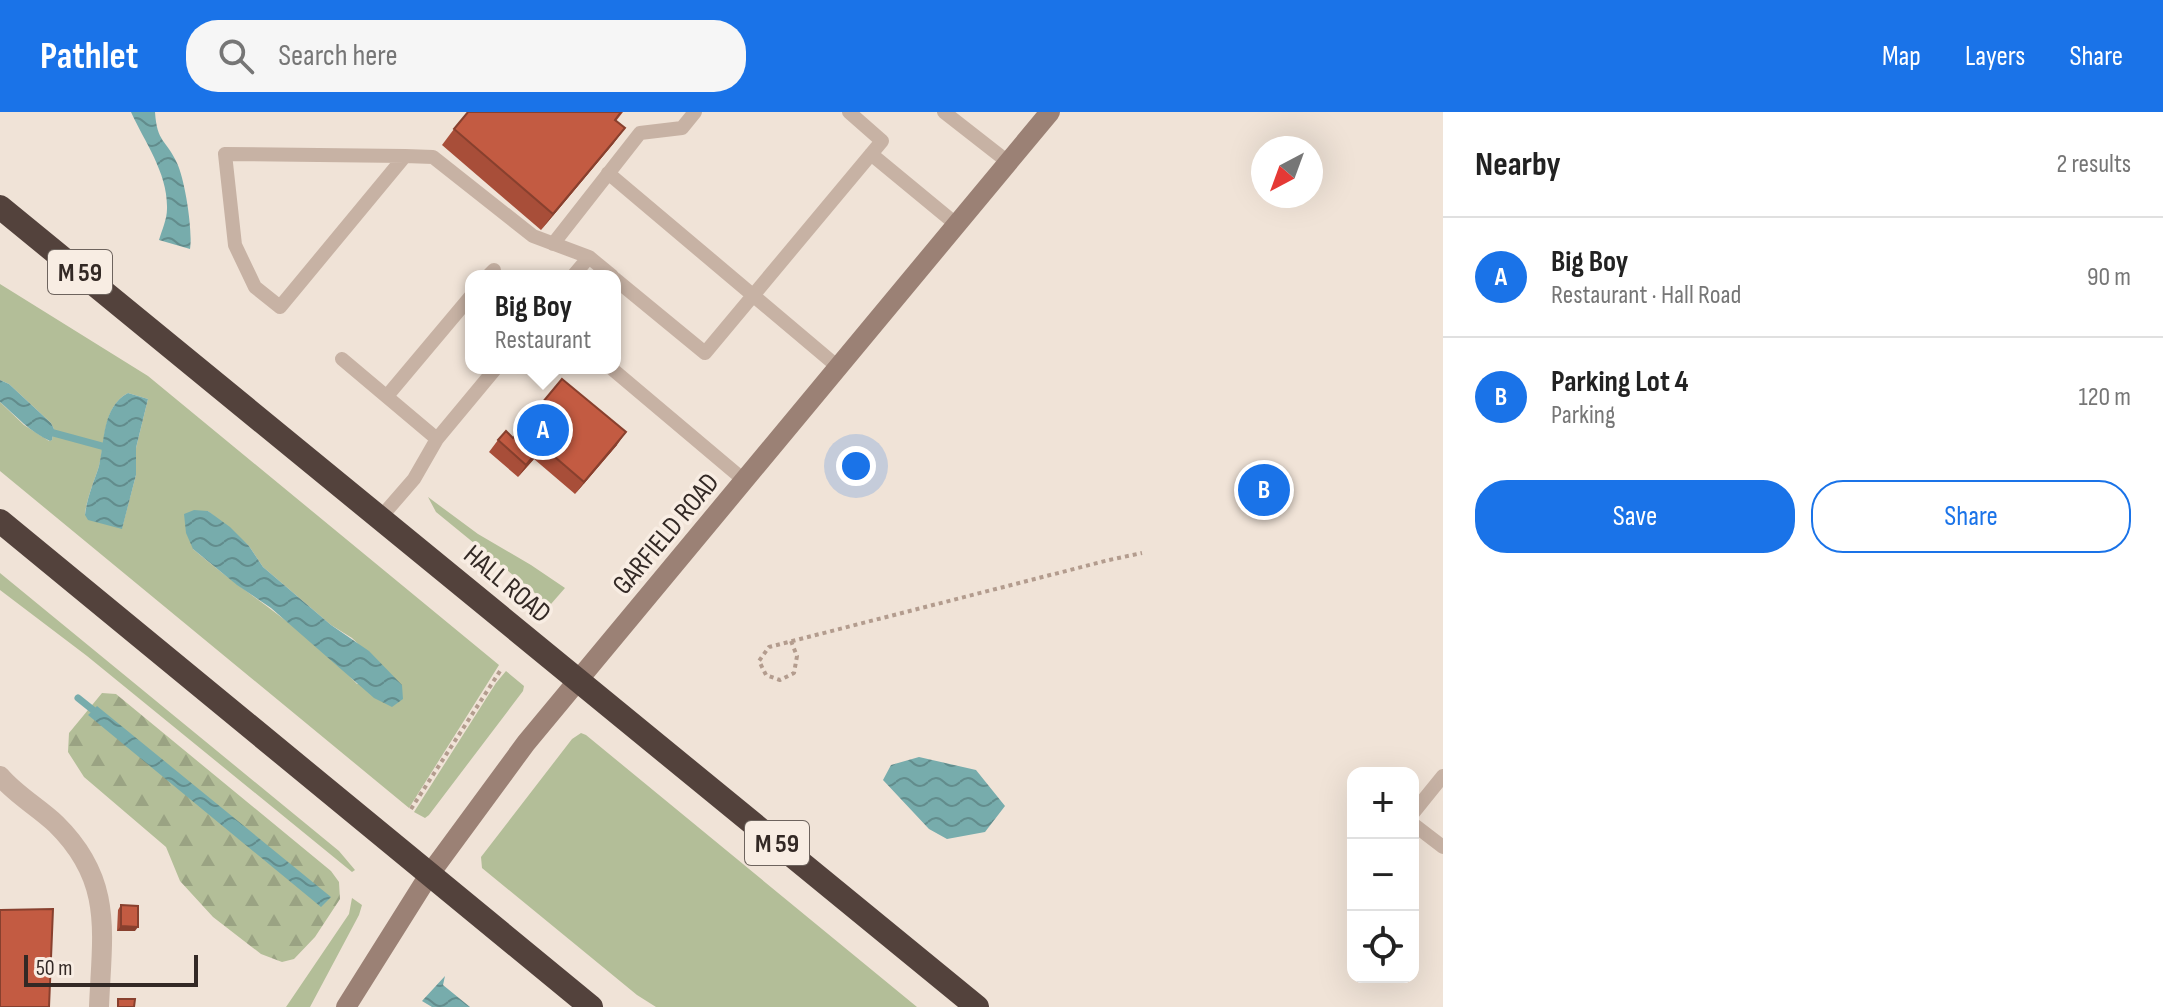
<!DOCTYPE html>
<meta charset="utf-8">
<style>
body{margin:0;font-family:"Sofia Sans Condensed",sans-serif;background:#f6f6f6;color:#222}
.controls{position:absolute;right:24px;bottom:24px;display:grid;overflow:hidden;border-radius:16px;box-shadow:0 8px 32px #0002}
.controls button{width:72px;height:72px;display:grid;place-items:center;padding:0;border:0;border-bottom:2px solid #e0e0e0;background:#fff;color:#222;font:40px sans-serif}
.compass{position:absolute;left:1251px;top:24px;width:72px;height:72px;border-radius:50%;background:#fff;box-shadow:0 8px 32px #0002;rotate:221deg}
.scale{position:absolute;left:24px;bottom:20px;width:174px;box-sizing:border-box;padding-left:8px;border:4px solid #332925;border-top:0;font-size:22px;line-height:28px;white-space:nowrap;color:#332925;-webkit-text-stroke:6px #f8ede3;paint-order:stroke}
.you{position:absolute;left:856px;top:354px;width:28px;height:28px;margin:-20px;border:6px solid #fff;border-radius:50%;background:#1a73e8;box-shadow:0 0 0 12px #1a73e833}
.badge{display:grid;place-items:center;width:52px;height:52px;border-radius:50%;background:#1a73e8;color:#fff;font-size:26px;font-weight:700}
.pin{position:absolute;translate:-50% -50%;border:4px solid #fff;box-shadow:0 2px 8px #0006}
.popup{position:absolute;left:465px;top:158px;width:156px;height:104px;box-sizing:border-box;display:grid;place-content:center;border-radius:16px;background:#fff;filter:drop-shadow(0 2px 6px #0005);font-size:26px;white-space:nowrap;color:#767676}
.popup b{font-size:30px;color:#222}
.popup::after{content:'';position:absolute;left:50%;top:100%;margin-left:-16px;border:16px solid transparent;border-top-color:#fff}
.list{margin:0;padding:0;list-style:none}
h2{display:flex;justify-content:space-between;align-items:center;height:104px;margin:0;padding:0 32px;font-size:34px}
h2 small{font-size:26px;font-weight:400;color:#767676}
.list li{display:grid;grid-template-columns:52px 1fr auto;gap:24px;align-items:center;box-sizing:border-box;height:120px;padding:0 32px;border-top:2px solid #e0e0e0}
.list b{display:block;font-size:30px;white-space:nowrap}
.list p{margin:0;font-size:26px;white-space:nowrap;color:#767676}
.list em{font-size:26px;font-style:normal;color:#767676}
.actions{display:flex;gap:16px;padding:24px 32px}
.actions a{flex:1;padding:18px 0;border:2px solid #1a73e8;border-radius:32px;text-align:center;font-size:28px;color:#1a73e8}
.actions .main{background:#1a73e8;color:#fff}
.icon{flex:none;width:44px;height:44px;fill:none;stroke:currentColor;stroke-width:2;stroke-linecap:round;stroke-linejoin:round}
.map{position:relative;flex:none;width:1443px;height:895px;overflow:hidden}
header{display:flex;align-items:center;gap:48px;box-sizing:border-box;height:112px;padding:0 40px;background:#1a73e8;color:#fff}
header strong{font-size:38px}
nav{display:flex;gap:44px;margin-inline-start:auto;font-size:28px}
.search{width:560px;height:72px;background:#f6f6f6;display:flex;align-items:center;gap:20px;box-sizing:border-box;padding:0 28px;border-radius:32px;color:#767676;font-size:30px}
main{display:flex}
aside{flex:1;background:#fff}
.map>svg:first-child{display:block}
.green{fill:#b3be98;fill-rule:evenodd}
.forest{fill:url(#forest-firs)}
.water{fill:url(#water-waves)}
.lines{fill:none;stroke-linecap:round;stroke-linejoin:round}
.stream{stroke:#77acac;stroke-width:7}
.path{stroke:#b39c8e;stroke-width:4;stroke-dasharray:4 4;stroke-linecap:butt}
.lane{stroke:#c7b2a4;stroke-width:14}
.street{stroke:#c7b2a4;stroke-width:20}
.secondary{stroke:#9b8175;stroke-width:20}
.highway{stroke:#53423c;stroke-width:24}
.wall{fill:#a84e39}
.shaded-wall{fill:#88402e}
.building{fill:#c35b42;stroke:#88402e;stroke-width:2}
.labels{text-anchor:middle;stroke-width:7;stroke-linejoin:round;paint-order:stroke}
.shield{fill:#f8ede3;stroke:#6e645e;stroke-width:2}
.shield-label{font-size:26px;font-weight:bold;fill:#332925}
.street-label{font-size:28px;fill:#332925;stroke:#f8ede3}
</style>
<header>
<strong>Pathlet</strong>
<div class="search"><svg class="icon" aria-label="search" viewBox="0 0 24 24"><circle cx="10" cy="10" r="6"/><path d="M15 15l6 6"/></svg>Search here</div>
<nav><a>Map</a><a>Layers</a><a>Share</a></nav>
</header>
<main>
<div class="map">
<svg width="1443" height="895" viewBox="0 0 1443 895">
<defs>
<pattern id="forest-firs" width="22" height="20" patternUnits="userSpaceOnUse" patternTransform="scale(2)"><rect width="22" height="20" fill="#b3be98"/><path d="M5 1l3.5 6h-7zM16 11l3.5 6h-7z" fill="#9aa383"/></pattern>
<pattern id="water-waves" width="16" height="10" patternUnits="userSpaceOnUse" patternTransform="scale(2)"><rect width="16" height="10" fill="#77acac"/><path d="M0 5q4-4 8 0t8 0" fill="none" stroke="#628c8c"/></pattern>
</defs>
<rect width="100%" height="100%" fill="#f0e3d7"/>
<path class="green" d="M 0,172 L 148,264 L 499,553 L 409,696 L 0,359 L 0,290 L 24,313 L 49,329 L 52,328 L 54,317 L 51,311 L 9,272 L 0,268 ZM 128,281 L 148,287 L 136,336 L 136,363 L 122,416 L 85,402 C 87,385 94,370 99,354 C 106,328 102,295 128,281 ZM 208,399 L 249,434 L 263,455 L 331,513 L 352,526 L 401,573 L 357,572 C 309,519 246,483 193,437 Z
M 428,385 L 478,422 L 531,453 L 565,476 L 551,492 L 546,490 L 436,400 Z
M 0,461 L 339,739 L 355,758 L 352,760 L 87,544 L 0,478 Z
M 506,559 L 524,574 L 523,579 L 429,703 L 425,706 L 414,700 L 496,571 Z
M 581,621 L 586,623 L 917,895 L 656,895 L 637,883 L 482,756 L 481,745 L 572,627 Z
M 352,786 L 362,793 L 359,803 L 310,895 L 286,895 L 349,802 Z"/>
<path class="forest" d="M 102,581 L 116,582 L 331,759 L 339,770 L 340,787 L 315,825 L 294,847 L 282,850 L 261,842 L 213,805 L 180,769 L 166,735 L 84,665 L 68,640 L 69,621 Z"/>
<path class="water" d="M 131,0 L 155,0 C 157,31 166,27 177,51 C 185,68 193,119 190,137 L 159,128 C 162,118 167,107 167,97 C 168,61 145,31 131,0 Z
M 0,268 L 9,272 L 51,311 L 54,317 L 52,328 L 50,329 C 30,320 16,304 0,290 Z
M 128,281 L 148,287 L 136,336 L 136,363 L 122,417 L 88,408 L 85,403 C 87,385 94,370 99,354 C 105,328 102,295 128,281 Z
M 194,398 L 208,399 L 230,415 L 249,434 L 263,455 L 331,513 L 369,539 L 402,573 L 403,587 L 392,595 L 374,586 L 271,496 L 237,473 L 193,437 L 186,421 L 184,402 Z
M 97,594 L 331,785 L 321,795 L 88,603 Z
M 919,645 L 976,658 L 1005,694 L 985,720 L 947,727 L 929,717 L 883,668 L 891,653 Z
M 445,864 L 443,873 L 470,895 L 432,895 L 422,889 Z"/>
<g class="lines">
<path class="stream" d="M 46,316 L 50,320 L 109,336
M 78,586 L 98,602"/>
<path class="path" d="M 791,529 L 797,544 L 794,561 L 780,568 L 766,563 L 759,549 L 769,535 L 1109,448 L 1142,441
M 411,697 L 502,556"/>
<path class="lane" d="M 944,0 L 1008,50
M 871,42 L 957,113
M 405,44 L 280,195 L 255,175 L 235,133 L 225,42 L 405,44 L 433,45 L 533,124 L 589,145 L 573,164
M 608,61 L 838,255
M 553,132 L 640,21 L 682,16 L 695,0
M 589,145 L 612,164
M 488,164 L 494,158
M 615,167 L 705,241 L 882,29 L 849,0
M 342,247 L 437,327
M 611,256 L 745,369
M 387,284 L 471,184
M 381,405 L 414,367 L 437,327 L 496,256
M 1413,701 L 1443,664
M 1413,712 L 1443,735"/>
<path class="street" d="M 0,664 C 16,683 38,695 56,712 C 114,769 102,821 99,895"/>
<path class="secondary" d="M 346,895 L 429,763 L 526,631 L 1050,0"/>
<path class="highway" d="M 0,95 L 977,895
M 0,409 L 591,895"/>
</g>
<path class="wall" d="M 468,0 L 623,0 L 616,9 L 625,16 L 613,32 L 541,118 L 442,33 L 454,17 Z
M 513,326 L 617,333 L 575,382 L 534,347 L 518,365 L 489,340 L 498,328 Z
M 121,793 L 135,819 L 117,819 L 118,798 Z"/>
<path class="shaded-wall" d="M 625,16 L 613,32 L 541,118 L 553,102 Z
M 626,320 L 617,333 L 575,382 L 584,370 Z
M 542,334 L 534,347 L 518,365 L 526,353 Z
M 121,814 L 138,815 L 135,819 L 117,819 Z"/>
<path class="building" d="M 468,0 L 621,0 L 615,8 L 625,16 L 553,102 L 454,17 Z
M 562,267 L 626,320 L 584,370 L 542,334 L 526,353 L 498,328 L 506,319 L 513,326 Z
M 121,793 L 138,794 L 138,815 L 121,814 Z
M 53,797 L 49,895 L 0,895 L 0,798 Z
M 118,887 L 135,887 L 134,895 L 118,895 Z"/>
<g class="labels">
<g class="shield">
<rect x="48" y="138" width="64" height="44" rx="6"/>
<rect x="745" y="709" width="64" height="44" rx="6"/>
</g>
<g class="shield-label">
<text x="80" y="169">M 59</text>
<text x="777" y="740">M 59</text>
</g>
<g class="street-label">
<text transform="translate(665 421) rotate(-50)" y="10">GARFIELD ROAD</text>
<text transform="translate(508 471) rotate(40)" y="10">HALL ROAD</text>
</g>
</g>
</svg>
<div class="controls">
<button>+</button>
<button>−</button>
<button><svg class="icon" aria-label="locate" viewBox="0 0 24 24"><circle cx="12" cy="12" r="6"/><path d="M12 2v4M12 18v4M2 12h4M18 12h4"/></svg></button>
</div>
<svg class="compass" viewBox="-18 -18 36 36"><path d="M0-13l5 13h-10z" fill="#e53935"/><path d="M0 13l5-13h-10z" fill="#767676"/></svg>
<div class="scale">50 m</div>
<div class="you"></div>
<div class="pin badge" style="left:543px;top:318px">A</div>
<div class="popup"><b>Big Boy</b>Restaurant</div>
<div class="pin badge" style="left:1264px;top:378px">B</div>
</div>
<aside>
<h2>Nearby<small>2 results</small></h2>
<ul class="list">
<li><span class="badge">A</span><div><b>Big Boy</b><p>Restaurant · Hall Road</p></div><em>90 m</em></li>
<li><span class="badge">B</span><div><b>Parking Lot 4</b><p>Parking</p></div><em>120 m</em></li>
</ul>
<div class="actions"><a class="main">Save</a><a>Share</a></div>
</aside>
</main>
